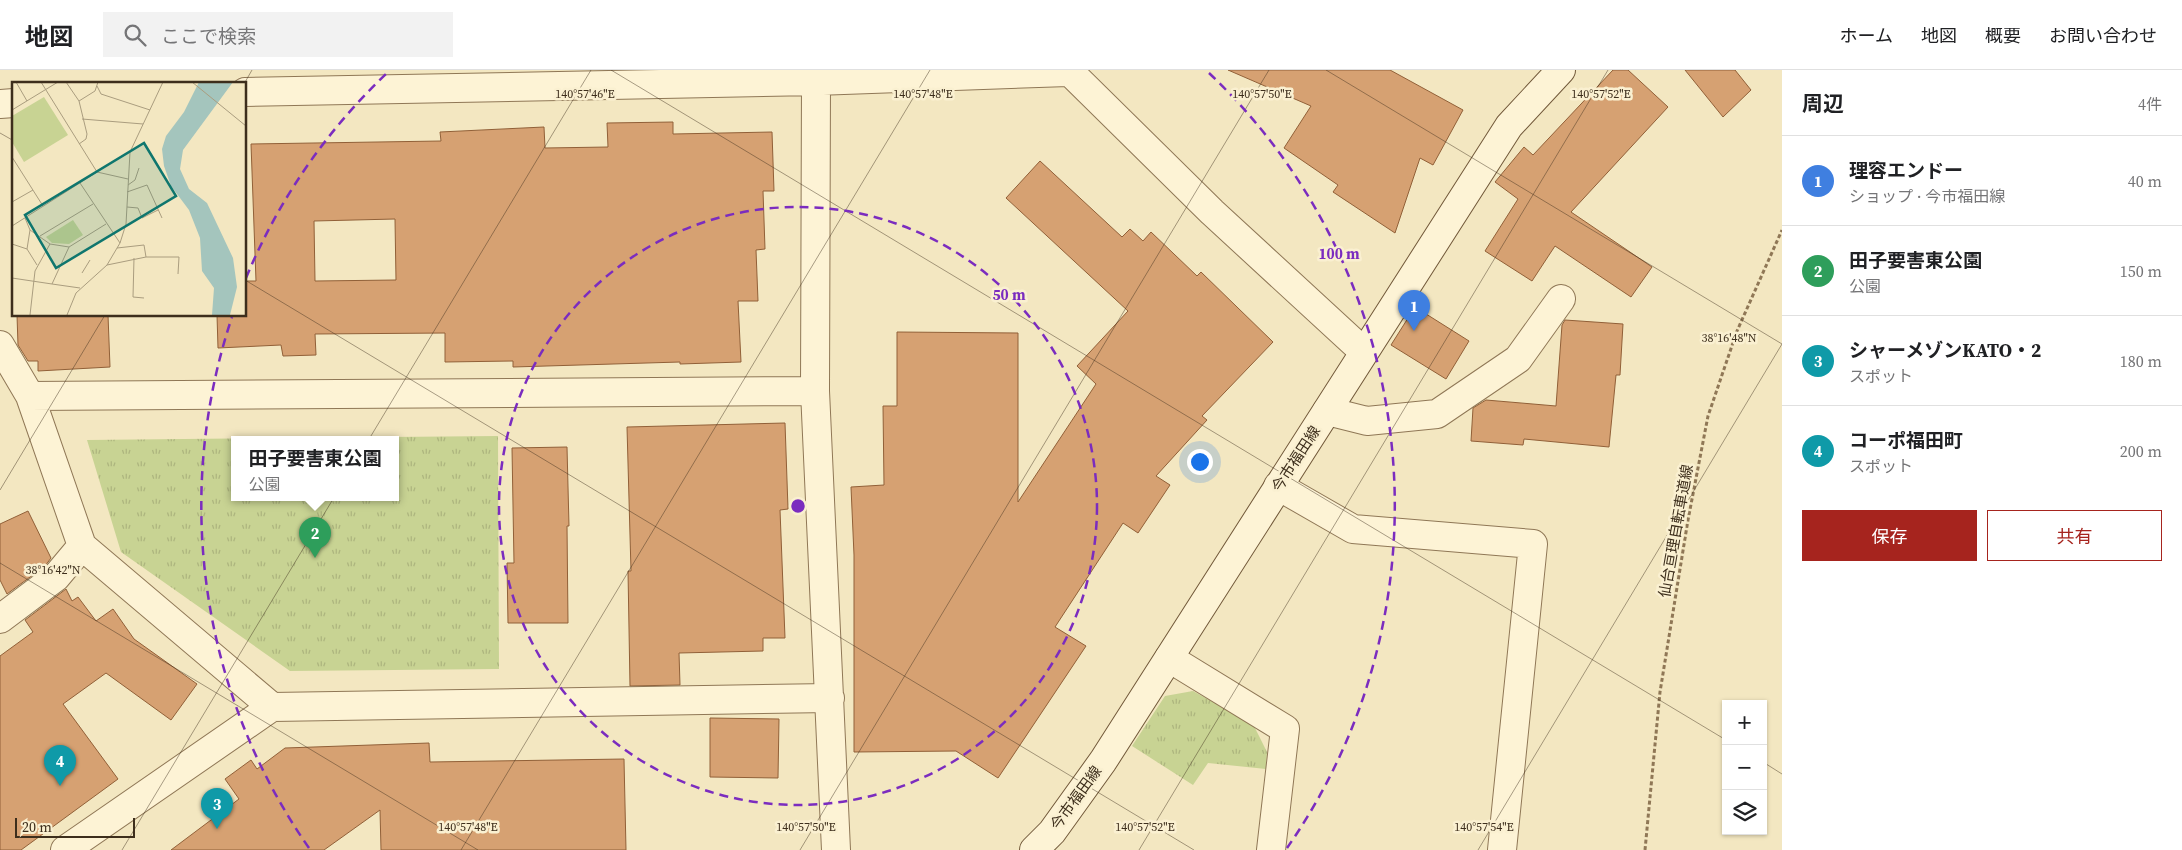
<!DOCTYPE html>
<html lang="ja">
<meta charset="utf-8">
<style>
body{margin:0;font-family:"Source Serif 4","Noto Sans JP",serif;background:#f2f2f2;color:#202124}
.controls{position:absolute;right:15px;bottom:15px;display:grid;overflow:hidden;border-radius:0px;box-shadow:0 1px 4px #0004}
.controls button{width:45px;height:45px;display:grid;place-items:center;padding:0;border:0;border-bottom:1px solid #e0e0e0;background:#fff;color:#202124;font:25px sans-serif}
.scale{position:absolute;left:15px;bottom:12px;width:120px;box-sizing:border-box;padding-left:5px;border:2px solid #3d2e1c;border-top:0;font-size:14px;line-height:18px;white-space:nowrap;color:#3d2e1c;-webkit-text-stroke:4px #faf0d1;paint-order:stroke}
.you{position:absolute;left:1199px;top:391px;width:18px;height:18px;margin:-12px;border:4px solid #fff;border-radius:50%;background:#1a73e8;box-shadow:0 0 0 8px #1a73e833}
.badge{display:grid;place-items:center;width:32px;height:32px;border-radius:50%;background:#a6241e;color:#fff;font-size:16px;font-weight:700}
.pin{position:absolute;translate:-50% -41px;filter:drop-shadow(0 1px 2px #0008)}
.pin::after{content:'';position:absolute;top:26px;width:18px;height:15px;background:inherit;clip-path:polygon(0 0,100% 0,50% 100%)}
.popup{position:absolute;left:231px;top:366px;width:168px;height:65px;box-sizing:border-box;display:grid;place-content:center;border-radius:0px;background:#fff;filter:drop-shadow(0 1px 4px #0005);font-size:16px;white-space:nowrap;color:#757577}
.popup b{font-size:19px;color:#202124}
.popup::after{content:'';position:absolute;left:50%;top:100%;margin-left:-10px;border:10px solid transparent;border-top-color:#fff}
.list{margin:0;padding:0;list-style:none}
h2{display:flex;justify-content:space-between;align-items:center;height:65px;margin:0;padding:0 20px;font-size:21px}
h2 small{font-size:16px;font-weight:400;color:#757577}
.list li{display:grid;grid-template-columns:32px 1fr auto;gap:15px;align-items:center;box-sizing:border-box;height:90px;padding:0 20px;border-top:1px solid #e0e0e0}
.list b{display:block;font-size:19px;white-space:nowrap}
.list p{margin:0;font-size:16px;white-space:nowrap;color:#757577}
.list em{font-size:16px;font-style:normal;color:#757577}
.actions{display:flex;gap:10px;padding:15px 20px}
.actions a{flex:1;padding:11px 0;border:1px solid #a6241e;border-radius:0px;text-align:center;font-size:18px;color:#a6241e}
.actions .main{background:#a6241e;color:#fff}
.icon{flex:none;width:28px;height:28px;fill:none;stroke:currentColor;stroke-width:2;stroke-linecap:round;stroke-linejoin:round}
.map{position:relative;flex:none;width:1782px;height:780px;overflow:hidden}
header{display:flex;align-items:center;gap:30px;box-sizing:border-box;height:70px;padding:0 25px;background:#fff;border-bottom:1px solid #e0e0e0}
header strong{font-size:24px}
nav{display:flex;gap:28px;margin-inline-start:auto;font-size:18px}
.search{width:350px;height:45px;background:#f2f2f2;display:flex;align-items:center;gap:12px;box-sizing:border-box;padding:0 18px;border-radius:0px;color:#757577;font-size:19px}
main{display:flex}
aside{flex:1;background:#fff}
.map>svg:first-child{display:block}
.grass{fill:url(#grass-tufts);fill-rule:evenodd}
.building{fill:#d6a172;stroke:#916038;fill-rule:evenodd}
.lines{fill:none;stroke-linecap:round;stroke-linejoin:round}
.minor-casing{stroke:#8f7756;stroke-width:30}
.secondary-casing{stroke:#715839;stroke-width:30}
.path{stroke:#8f7756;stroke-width:3;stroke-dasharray:4 2.5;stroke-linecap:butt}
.minor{stroke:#fdf3d5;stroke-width:28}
.secondary{stroke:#fdf3d5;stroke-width:28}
.ticks{fill:none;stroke:#3d2e1c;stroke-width:1;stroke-opacity:0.45}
.ring{fill:none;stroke:#7b2cbf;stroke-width:2.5;stroke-dasharray:9 6}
.labels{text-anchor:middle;stroke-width:5;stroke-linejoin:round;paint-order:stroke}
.street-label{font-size:15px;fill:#3d2e1c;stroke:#faf0d1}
.inset-road{fill:none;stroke:#aa9d7f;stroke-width:1}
.view{fill:#0f766e;fill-opacity:0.15;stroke:#0f766e;stroke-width:2.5}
.inset-edge{fill:none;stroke:#3d2e1c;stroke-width:2.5}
.ticks-label{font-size:12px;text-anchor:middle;fill:#3d2e1c;stroke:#faf0d1;stroke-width:5;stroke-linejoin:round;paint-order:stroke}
.centre{fill:#7b2cbf;stroke:#faf0d1;stroke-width:2.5}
.ring-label{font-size:15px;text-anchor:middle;font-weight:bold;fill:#7b2cbf;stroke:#faf0d1;stroke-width:5;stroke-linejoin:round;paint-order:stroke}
</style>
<header>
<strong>地図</strong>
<div class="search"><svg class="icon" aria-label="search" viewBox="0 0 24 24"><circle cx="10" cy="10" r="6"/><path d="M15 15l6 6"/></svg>ここで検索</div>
<nav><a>ホーム</a><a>地図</a><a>概要</a><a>お問い合わせ</a></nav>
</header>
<main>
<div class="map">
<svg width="1782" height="780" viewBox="0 0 1782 780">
<defs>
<pattern id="grass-tufts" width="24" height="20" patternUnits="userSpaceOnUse" patternTransform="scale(1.25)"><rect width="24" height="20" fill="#c8d393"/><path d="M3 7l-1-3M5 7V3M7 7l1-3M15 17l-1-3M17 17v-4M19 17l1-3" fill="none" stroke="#adb57e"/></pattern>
</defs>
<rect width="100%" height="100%" fill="#f3e7c1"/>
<path class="grass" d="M 498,366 L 499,599 L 290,601 L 121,482 L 87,370 ZM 235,369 L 395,369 L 395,427 L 235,427 Z
M 1193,621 L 1253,654 L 1267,682 L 1266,699 L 1208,693 L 1193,715 L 1132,676 L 1165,626 Z"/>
<path class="building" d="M 1228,0 L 1390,0 L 1463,40 L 1433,95 L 1420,88 L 1395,163 L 1333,122 L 1338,115 L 1284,78 L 1311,36 Z
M 1613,0 L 1628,0 L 1668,37 L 1571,142 L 1652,197 L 1631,227 L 1555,176 L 1532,211 L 1485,181 L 1518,129 L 1495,112 L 1524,77 L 1533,85 Z
M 1685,0 L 1735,0 L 1751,20 L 1723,47 Z
M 673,52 L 673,64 L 772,62 L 774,121 L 763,121 L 765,179 L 756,180 L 758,231 L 738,231 L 741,292 L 680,294 L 680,292 L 513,297 L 513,291 L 445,292 L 445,263 L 315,264 L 316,285 L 283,286 L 281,275 L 218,278 L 217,245 L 245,245 L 245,211 L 256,211 L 251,74 L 441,71 L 440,62 L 544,57 L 545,78 L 608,77 L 607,53 ZM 395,149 L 396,210 L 315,211 L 314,151 Z
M 1040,91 L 1122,167 L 1130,159 L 1143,171 L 1151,162 L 1197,206 L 1201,202 L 1273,272 L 1202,346 L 1207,350 L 1156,406 L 1170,415 L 1138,463 L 1123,453 L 1055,557 L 1086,576 L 998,708 L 956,681 L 854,682 L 854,485 L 851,417 L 884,415 L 883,336 L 897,336 L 897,262 L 1018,263 L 1018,432 L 1096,314 L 1077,296 L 1128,241 L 1006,128 Z
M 1415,237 L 1469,271 L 1446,309 L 1391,275 Z
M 17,245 L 108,245 L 110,297 L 38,301 L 38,291 L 28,291 L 18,275 Z
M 1565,250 L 1623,254 L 1620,305 L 1616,305 L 1609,377 L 1524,369 L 1523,375 L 1471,371 L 1473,338 L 1486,330 L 1556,336 L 1562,255 Z
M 785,353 L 788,439 L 780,440 L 785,568 L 763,568 L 763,581 L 679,583 L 680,615 L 630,616 L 628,501 L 631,501 L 627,357 Z
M 567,377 L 569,456 L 567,456 L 568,553 L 508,553 L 507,493 L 514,493 L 512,378 Z
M 28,441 L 51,488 L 45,496 L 7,524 L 0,510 L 0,454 Z
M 66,519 L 72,531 L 78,527 L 96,551 L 113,539 L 134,569 L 197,614 L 171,650 L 106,603 L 63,634 L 118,709 L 21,780 L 0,780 L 0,586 L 33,562 L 25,550 Z
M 710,648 L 779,649 L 778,708 L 710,707 Z
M 429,673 L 430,692 L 624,689 L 626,780 L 381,780 L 380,740 L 324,780 L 171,780 L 239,729 L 225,709 L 251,690 L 257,699 L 285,678 Z"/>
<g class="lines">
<g class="minor-casing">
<path id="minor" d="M 1068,0 L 1212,142 L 1364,282
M 816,11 L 815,321 L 836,780
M 245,22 L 816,11 L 1068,2
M 0,34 L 14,33
M 0,275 L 30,326 L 82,476
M 30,326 L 815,321
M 1327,341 L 1367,351 L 1437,344 L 1518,289 L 1561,229
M 1278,416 L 1353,459 L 1533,474 L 1502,780
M 0,549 L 56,507 L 82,476 L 272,637 L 830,628
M 1169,588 L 1285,659 L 1271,780
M 65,780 L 272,637"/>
</g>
<g class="secondary-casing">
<path id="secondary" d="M 1034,780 L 1052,762 L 1103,691 L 1509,56 L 1561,0"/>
</g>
<path class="path" d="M 1645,780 L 1660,622 L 1688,450 L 1708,346 L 1737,261 L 1782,160"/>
<use href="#minor" class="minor"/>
<use href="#secondary" class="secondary"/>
</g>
<path class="ticks" d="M 611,0 L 1726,670M 1326,0 L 1782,274M 244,14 L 252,0M 0,63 L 14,71M 245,210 L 1194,780M 0,420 L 105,245M 0,493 L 478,780M 1763,692 L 1782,704M 122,780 L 591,0M 461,780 L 930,0M 800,780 L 1269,0M 1139,780 L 1608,0M 1478,780 L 1782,274"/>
<g class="ring">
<circle cx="798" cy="436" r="299"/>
<path d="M309 778A597 597 0 0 1 232 247M246 208A597 597 0 0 1 387 3M1209 3A597 597 0 0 1 1287 778"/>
</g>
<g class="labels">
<g class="street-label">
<text transform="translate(1296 389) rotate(-57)" y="5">今市福田線</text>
<text transform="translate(1676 461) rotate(-80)" y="5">仙台亘理自転車道線</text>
<text transform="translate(1076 728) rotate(-54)" y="5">今市福田線</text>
</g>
</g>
<g transform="translate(12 12)">
<rect width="234" height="234" fill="#f3e7c1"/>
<path d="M 61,138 L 71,153 L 57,162 L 40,161 L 34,155 Z" fill="#c8d393"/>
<path d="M 32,15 L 56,53 L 12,80 L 0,60 L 0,34 Z" fill="#c8d393"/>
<path d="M 187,0 L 221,0 L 171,68 L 168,87 L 177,107 L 195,121 L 221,176 L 225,205 L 218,233 L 200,233 L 202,206 L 190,189 L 188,156 L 177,128 L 159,104 L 152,84 L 150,67 L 154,54 L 172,30 Z" fill="#a4c5bd"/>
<path class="inset-road" d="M 4,0 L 15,19M 29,0 L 85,90 L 116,97M 54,0 L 67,19 L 75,52 L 74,57 L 67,62M 180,0 L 234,44M 85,4 L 89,12 L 138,28M 67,19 L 83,9 L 86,0M 0,28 L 46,0M 70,37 L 131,42M 234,46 L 234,88M 0,75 L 31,124M 68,101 L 108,161M 116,103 L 123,98 L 127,86M 115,110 L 135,103 L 150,136M 0,120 L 21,108M 115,125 L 126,126 L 130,136 L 146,128M 13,136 L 18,148 L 15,167 L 25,183M 0,144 L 85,90M 18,148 L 38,162M 28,154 L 81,122M 0,162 L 15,167M 105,166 L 132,163 L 134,175M 122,176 L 121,215 L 132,216M 95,183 L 134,175 L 167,175 L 166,192M 70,191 L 78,178M 0,196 L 40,202 L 57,165M 40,202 L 68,206M 18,233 L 23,189 L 38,162 L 57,165 L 94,142M 55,233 L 64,211 L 95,183 L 108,161 L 114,142 L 118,70 L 151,0"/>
<path class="view" d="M 132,61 L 164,114 L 44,186 L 13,133 Z"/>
<rect width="234" height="234" class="inset-edge"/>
</g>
<g class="ticks-label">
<text x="1262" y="28">140°57'50"E</text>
<text x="585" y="28">140°57'46"E</text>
<text x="923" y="28">140°57'48"E</text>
<text x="1601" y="28">140°57'52"E</text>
<text x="1729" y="272">38°16'48"N</text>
<text x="53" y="504">38°16'42"N</text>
<text x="468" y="761">140°57'48"E</text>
<text x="806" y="761">140°57'50"E</text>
<text x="1145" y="761">140°57'52"E</text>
<text x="1484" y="761">140°57'54"E</text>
</g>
<circle cx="798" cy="436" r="8" class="centre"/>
<g class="ring-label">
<text x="1339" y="189">100 m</text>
<text x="1009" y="230">50 m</text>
</g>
</svg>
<div class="controls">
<button>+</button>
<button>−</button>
<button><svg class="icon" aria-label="layers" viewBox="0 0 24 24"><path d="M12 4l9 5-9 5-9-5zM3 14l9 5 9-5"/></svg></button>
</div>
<div class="scale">20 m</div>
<div class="you"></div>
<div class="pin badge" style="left:1414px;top:261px;background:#3f7fe0">1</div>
<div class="pin badge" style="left:315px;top:488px;background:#2e9e5b">2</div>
<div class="popup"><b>田子要害東公園</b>公園</div>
<div class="pin badge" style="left:217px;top:759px;background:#0f9aa8">3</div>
<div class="pin badge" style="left:60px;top:716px;background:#0f9aa8">4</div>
</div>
<aside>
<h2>周辺<small>4件</small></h2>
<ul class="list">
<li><span class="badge" style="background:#3f7fe0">1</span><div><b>理容エンドー</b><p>ショップ · 今市福田線</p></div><em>40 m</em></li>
<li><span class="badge" style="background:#2e9e5b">2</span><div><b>田子要害東公園</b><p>公園</p></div><em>150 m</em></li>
<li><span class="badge" style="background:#0f9aa8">3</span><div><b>シャーメゾンKATO・2</b><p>スポット</p></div><em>180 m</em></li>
<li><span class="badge" style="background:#0f9aa8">4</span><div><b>コーポ福田町</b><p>スポット</p></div><em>200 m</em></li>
</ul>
<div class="actions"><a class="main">保存</a><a>共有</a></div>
</aside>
</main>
